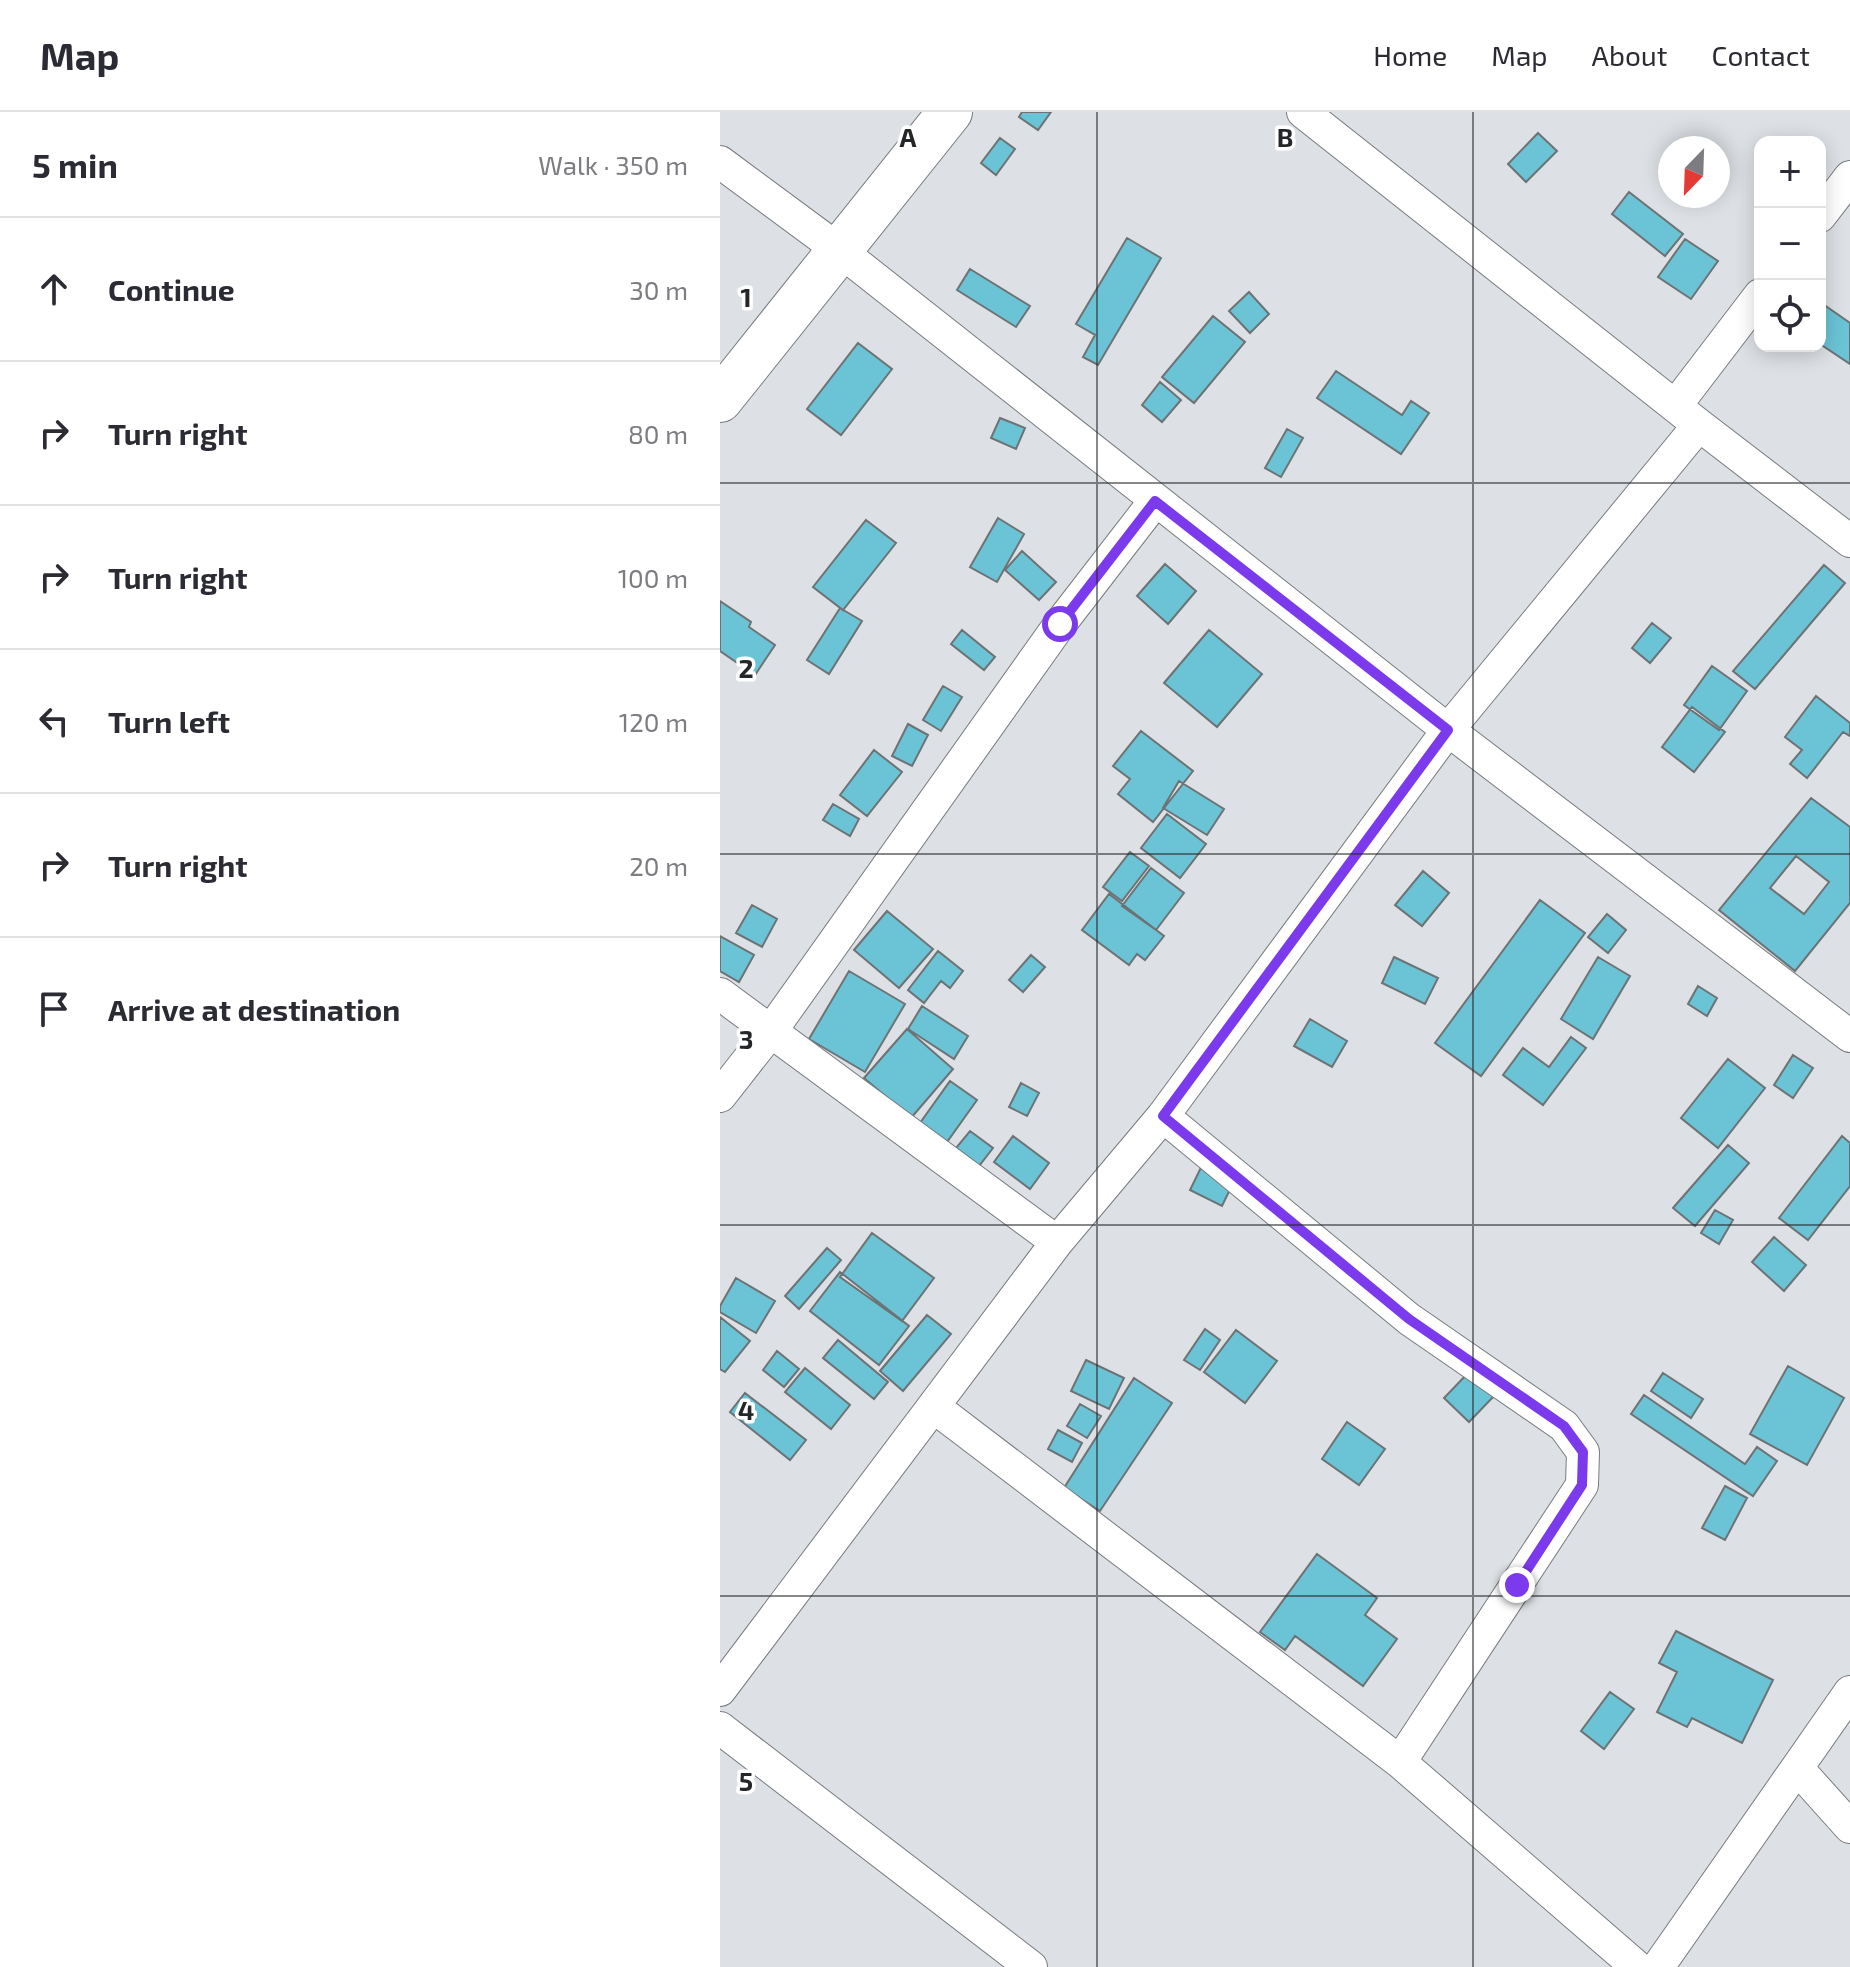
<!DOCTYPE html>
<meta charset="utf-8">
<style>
body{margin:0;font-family:"Exo 2",sans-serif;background:#f7f7f7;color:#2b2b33}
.controls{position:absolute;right:24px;top:24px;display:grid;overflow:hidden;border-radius:16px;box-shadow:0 4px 20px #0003}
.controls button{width:72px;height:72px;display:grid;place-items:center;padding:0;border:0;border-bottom:2px solid #e1e1e2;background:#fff;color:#2b2b33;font:40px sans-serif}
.compass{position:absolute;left:938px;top:24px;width:72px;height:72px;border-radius:50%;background:#fff;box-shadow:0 4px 20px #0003;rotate:203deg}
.stop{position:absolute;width:24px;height:24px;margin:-18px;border:6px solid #7c3aed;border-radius:50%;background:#fff}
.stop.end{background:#7c3aed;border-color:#fff;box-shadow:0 2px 8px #0008}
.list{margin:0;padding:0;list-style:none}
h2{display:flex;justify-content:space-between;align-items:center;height:104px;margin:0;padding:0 32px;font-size:34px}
h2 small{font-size:26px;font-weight:400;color:#7c7c81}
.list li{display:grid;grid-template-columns:52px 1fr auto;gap:24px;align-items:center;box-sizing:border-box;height:144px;padding:0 32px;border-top:2px solid #e1e1e2}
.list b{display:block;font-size:30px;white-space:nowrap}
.list em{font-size:26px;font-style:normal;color:#7c7c81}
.icon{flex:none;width:44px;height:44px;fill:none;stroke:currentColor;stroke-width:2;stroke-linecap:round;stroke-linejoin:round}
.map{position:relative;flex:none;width:1130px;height:1855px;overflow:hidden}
header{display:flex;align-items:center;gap:48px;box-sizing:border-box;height:112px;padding:0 40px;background:#fff;border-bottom:2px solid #e1e1e2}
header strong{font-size:38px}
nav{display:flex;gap:44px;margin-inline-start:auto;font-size:28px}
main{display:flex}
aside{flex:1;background:#fff}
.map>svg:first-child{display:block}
.building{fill:#6ac4d6;stroke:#6d7375;stroke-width:2;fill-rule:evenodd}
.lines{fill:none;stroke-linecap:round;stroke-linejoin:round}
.street-casing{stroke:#777b7f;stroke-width:34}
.secondary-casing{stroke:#777b7f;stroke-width:46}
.street{stroke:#fff;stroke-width:32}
.secondary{stroke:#fff;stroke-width:44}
.route{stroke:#7c3aed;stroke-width:10}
.grid{fill:none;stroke:#252628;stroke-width:2;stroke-opacity:0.55}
.grid-label{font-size:26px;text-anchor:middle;font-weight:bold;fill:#252628;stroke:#fff;stroke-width:7;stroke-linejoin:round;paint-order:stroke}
</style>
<header>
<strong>Map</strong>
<nav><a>Home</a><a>Map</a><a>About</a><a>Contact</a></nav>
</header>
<main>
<aside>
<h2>5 min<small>Walk · 350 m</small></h2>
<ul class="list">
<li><svg class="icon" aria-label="ahead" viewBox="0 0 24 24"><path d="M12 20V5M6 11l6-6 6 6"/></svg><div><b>Continue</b></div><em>30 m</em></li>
<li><svg class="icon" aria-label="right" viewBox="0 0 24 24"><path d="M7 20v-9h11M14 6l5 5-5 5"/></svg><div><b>Turn right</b></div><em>80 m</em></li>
<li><svg class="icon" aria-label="right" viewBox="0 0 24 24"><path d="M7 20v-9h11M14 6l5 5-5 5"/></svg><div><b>Turn right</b></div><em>100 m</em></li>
<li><svg class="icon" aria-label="left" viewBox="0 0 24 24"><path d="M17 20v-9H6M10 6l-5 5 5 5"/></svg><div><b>Turn left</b></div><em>120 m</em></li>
<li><svg class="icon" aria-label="right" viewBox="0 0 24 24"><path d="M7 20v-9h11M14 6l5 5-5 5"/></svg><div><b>Turn right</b></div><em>20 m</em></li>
<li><svg class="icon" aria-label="arrive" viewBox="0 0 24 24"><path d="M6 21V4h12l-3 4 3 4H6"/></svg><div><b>Arrive at destination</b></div></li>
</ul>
</aside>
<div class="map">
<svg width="1130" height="1855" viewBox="0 0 1130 1855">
<rect width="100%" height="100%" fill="#dde1e5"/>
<path class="building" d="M 302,0 L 331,0 L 318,18 L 299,5 Z
M 818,21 L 837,39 L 806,70 L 788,52 Z
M 280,26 L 295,37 L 276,63 L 261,51 Z
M 909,80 L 963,122 L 945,144 L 892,102 Z
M 407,126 L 441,146 L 378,253 L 363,245 L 375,223 L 356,212 Z
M 965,127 L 998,149 L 971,187 L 938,165 Z
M 250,157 L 310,194 L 296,215 L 237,178 Z
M 529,180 L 549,202 L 530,221 L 509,199 Z
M 1100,190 L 1130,211 L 1130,252 L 1100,232 Z
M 493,204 L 525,230 L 474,291 L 442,265 Z
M 138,231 L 172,257 L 121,323 L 87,297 Z
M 616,259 L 682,303 L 691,289 L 709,301 L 681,342 L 597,286 Z
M 440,270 L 461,288 L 442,310 L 422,293 Z
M 280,306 L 305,316 L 296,337 L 271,326 Z
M 567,317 L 583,326 L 561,365 L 545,356 Z
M 278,406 L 304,422 L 277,470 L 250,455 Z
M 146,408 L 176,431 L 123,498 L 93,475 Z
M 302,439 L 336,470 L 319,488 L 285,458 Z
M 445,452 L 476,479 L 448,512 L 417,484 Z
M 1104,453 L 1125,471 L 1035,577 L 1013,559 Z
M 0,489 L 31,510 L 29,515 L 55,533 L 35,563 L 0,539 Z
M 120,496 L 142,509 L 109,562 L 87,548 Z
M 932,511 L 951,526 L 930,551 L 912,536 Z
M 242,518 L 275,545 L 264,558 L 231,532 Z
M 489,518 L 542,562 L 497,615 L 444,571 Z
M 992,554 L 1027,579 L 999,618 L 964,593 Z
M 223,574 L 242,585 L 221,619 L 203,608 Z
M 1096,584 L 1130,611 L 1130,624 L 1123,620 L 1087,666 L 1070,652 L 1082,638 L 1065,625 Z
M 972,595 L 1005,620 L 974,660 L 942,635 Z
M 188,612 L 208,623 L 192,654 L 172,644 Z
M 421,619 L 473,659 L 433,710 L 398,682 L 410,667 L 393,654 Z
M 154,638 L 182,660 L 147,704 L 120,683 Z
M 459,669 L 504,697 L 487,723 L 443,696 Z
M 1091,686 L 1130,715 L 1130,791 L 1075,859 L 999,798 ZM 1076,744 L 1109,770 L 1084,802 L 1050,776 Z
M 113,692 L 139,707 L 130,724 L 103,708 Z
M 447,702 L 486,732 L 460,766 L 421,736 Z
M 410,740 L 429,754 L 402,789 L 383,775 Z
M 431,756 L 464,781 L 436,818 L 402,794 Z
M 703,759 L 729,781 L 702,814 L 675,793 Z
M 389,782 L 444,824 L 425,848 L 417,842 L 409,853 L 362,818 Z
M 820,788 L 865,821 L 761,964 L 715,931 Z
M 32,793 L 57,807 L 42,835 L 16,821 Z
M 167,799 L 213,837 L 179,876 L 134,838 Z
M 887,802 L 906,818 L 888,841 L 868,825 Z
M 0,824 L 34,843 L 19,870 L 0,859 Z
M 218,839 L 243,859 L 230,876 L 221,869 L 204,891 L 188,878 Z
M 311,843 L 325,855 L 303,880 L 289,868 Z
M 674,845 L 718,866 L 705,892 L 662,871 Z
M 878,845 L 910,864 L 873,927 L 841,907 Z
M 129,859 L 185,892 L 145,960 L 89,927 Z
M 978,874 L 997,886 L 987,904 L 968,892 Z
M 202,894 L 248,924 L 234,947 L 188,917 Z
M 590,907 L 627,929 L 612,955 L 574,934 Z
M 187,917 L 233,957 L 191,1006 L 144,966 Z
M 851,925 L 866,936 L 823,993 L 783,963 L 803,936 L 829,955 Z
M 1073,943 L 1093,956 L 1073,986 L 1054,973 Z
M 1008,947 L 1045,976 L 998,1036 L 961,1006 Z
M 230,969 L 257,988 L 227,1030 L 200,1011 Z
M 301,971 L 319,981 L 307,1004 L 289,995 Z
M 250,1019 L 273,1036 L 259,1054 L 236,1036 Z
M 293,1024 L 329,1051 L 310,1077 L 274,1050 Z
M 1122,1024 L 1130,1031 L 1130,1074 L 1088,1128 L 1059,1106 Z
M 1008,1033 L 1029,1051 L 975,1114 L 953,1096 Z
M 488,1041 L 520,1057 L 502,1094 L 470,1078 Z
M 995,1098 L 1013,1108 L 999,1132 L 981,1121 Z
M 152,1121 L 214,1166 L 182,1209 L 120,1165 Z
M 1054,1125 L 1086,1153 L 1064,1179 L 1032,1150 Z
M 107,1136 L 121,1148 L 79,1197 L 65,1184 Z
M 120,1160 L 189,1214 L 159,1253 L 90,1199 Z
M 16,1166 L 55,1189 L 36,1221 L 0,1200 L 0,1194 Z
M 207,1203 L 231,1222 L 183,1279 L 160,1259 Z
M 0,1205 L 30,1229 L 5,1260 L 0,1257 Z
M 485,1217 L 500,1228 L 480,1258 L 464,1248 Z
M 516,1218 L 557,1249 L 525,1291 L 484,1260 Z
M 118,1228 L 168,1270 L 154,1287 L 103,1246 Z
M 57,1239 L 79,1257 L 64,1275 L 43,1258 Z
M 366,1248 L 404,1266 L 389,1297 L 351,1279 Z
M 1068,1254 L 1124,1286 L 1087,1353 L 1030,1322 Z
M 85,1256 L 130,1293 L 111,1317 L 65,1280 Z
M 750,1259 L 775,1283 L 749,1310 L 724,1286 Z
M 943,1261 L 983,1287 L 971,1306 L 931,1279 Z
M 414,1266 L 452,1291 L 380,1399 L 344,1376 Z
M 25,1281 L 86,1328 L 70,1348 L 10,1300 Z
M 924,1283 L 1025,1352 L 1037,1335 L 1057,1349 L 1033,1384 L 911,1302 Z
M 360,1292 L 381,1304 L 367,1326 L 347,1314 Z
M 627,1310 L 665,1337 L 639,1373 L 602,1347 Z
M 338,1318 L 362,1331 L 352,1350 L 328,1337 Z
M 1005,1374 L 1027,1386 L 1005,1428 L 982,1416 Z
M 597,1442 L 657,1486 L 645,1503 L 677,1527 L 643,1574 L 575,1524 L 565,1538 L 540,1520 Z
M 956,1519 L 1053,1568 L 1022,1631 L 972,1606 L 967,1615 L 937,1600 L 957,1560 L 939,1551 Z
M 890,1580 L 914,1597 L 884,1637 L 861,1619 Z"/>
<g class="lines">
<g class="street-casing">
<path id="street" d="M 583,0 L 979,313 L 1130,429
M 0,50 L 119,138 L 728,618 L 1130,924
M 1100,104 L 1130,65
M 956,293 L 1040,183
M 0,882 L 337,1130
M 0,984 L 51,919 L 340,512 L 435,389
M 443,1004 L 689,1207 L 844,1314 L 863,1340 L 862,1373 L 680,1650
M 214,1295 L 680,1650 L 917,1855
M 0,1578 L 337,1130 L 443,1004 L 728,618 L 979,313
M 0,1616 L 311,1855
M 1078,1657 L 1130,1715
M 938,1855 L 1130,1580"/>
</g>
<g class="secondary-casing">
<path id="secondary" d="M 0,288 L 230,0"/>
</g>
<use href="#street" class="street"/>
<use href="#secondary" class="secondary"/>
</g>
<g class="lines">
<path class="route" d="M 340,512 L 435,389 L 728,618 L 443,1004 L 689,1207 L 844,1314 L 863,1340 L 862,1373 L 797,1473"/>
</g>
<path class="grid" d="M 377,0 L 377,1855M 753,0 L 753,1855M 0,371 L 1130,371M 0,742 L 1130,742M 0,1113 L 1130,1113M 0,1484 L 1130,1484"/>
<g class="grid-label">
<text x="188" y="35">A</text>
<text x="565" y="35">B</text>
<text x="26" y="195">1</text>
<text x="26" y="566">2</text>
<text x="26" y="937">3</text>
<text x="26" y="1308">4</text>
<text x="26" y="1679">5</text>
</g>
</svg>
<div class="controls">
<button>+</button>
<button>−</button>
<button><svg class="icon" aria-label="locate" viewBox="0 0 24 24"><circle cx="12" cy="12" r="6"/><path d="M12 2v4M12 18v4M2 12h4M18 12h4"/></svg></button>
</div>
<svg class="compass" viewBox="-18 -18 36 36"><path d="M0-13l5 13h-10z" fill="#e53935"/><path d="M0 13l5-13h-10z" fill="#7c7c81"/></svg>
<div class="stop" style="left:340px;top:512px"></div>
<div class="stop end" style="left:797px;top:1473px"></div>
</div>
</main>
